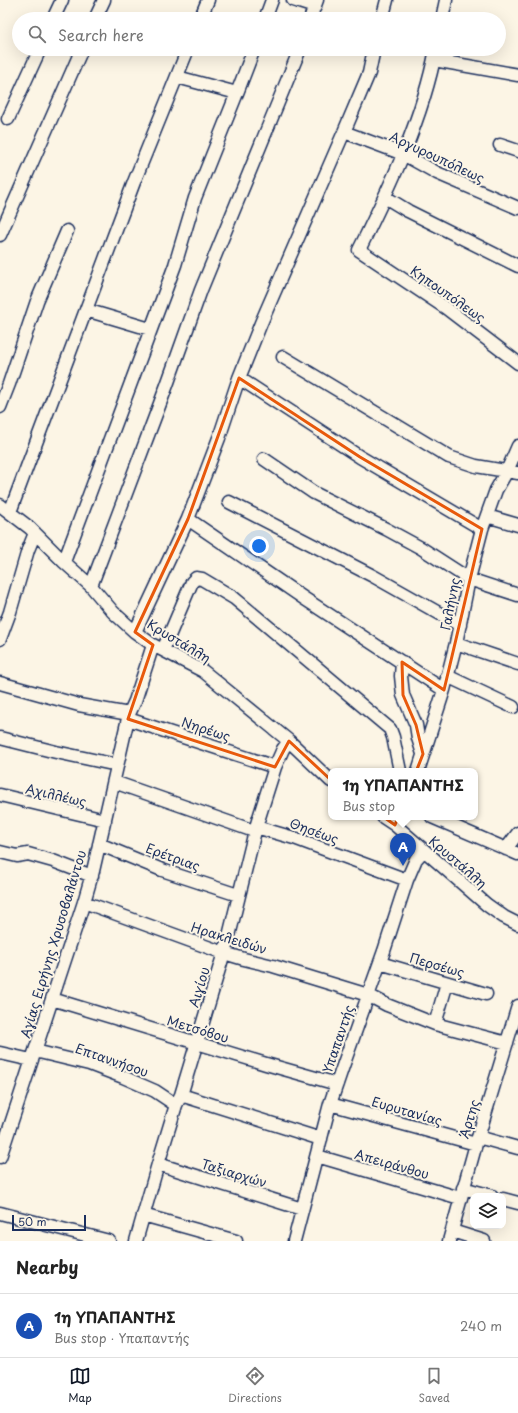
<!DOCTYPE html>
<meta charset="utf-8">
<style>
body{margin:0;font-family:"Playpen Sans",sans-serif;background:#f6f6f6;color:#222}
.controls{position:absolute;right:12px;bottom:12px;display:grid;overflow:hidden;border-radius:8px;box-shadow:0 4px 16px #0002}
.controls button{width:36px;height:36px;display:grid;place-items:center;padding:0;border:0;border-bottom:1px solid #e0e0e0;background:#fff;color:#222;font:20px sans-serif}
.scale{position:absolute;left:12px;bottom:10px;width:74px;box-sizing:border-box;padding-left:4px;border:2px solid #1b2f5e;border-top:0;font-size:11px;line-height:14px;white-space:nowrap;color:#1b2f5e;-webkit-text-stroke:3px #fcf5e5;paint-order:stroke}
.you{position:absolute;left:259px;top:546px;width:14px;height:14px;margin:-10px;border:3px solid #fff;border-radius:50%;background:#1a73e8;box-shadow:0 0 0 6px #1a73e833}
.badge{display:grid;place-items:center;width:26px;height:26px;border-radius:50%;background:#111827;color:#fff;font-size:13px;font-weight:700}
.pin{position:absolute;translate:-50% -33px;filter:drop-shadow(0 1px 2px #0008)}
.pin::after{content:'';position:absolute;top:21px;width:14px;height:12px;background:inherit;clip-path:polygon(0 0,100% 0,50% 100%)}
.popup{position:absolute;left:328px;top:768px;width:150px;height:52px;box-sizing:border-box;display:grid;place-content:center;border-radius:8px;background:#fff;filter:drop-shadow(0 1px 3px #0005);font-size:13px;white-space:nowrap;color:#767676}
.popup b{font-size:15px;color:#222}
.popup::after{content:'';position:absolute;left:50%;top:100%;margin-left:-8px;border:8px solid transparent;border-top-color:#fff}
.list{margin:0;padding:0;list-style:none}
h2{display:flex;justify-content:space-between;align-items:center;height:52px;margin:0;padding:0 16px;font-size:17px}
h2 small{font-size:13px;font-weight:400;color:#767676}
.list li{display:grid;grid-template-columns:26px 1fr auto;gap:12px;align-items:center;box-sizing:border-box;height:64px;padding:0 16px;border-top:1px solid #e0e0e0}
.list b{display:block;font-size:15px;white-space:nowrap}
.list p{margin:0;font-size:13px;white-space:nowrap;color:#767676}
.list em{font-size:13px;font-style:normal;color:#767676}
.icon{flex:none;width:22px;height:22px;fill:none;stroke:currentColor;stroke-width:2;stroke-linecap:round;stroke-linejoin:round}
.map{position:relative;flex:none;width:518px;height:1241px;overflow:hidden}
.search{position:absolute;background:#fff;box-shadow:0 4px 16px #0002;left:12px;right:12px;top:12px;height:44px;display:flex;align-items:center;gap:10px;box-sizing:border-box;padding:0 14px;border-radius:22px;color:#767676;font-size:15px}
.sheet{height:116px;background:#fff}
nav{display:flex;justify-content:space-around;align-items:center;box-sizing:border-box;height:56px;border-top:1px solid #e0e0e0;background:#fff;font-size:11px;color:#767676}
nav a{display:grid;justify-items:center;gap:2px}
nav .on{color:#111827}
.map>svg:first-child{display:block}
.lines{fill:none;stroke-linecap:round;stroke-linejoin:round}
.minor-casing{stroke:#1b2f5e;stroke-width:15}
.minor{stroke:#fcf5e5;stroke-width:12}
.marked{fill:none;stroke:#e8590c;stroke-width:3;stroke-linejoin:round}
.labels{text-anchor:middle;stroke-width:4;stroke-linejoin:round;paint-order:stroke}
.street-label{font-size:13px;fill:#1b2f5e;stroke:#fcf5e5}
</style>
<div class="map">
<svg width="518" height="1241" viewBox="0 0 518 1241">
<rect width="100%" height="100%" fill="#fcf5e5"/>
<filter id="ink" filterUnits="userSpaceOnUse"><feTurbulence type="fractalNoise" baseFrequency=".025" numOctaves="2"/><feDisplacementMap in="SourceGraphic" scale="8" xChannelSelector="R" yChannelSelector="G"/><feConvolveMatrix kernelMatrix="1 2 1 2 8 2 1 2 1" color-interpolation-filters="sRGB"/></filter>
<g filter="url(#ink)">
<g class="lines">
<g class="minor-casing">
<path id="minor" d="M 293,0 L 315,7
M 53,19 L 62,0
M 95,19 L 104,0
M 200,19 L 208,0
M 265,19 L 272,0
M 310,19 L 317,0
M 382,19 L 387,0
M 442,19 L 446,0
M 436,49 C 423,118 390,187 359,250 L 446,308 L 518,363
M 434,60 L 518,75
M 237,93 L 254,49
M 8,119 L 40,49
M 344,132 L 403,154 L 437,173 L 518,208
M 500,145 L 518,151
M 385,197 L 408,211 L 518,266
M 0,235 L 82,49
M 86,310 L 150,329
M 283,357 L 449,457 L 476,466 L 518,473
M 239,378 L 360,457 L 482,529
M 0,407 L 9,384 L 37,301 L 67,231
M 264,459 L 314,493 L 386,529 L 421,548 L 469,579 L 518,595
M 229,502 L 373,576 L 460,625
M 0,505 L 30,528 L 64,562 L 91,586 L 113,612 L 135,632 L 153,645 L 203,671 L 289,741 L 331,781
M 10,512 L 134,182 L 188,49
M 487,516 L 518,525
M 188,519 L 305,599 L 444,690
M 64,562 L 175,265 L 195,198 L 237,93 L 177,77
M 91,586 L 167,385 L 201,290 L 300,49
M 135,632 L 188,519 L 219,438 L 239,378 L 261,323 L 344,132 L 369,73 L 374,49
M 0,639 L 10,612 L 28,550 L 35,533
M 456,643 L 518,664
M 163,650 L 192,582 L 196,578 L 202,579 L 234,598 L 390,729 L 393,737 L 400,771
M 402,662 L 401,676 L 403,695 L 416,725 L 418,738 L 423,754
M 447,676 L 513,707
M 0,683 L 79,705 L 129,714
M 128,719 L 275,767
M 0,738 L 56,752 L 117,765
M 418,771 L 444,690 L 456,643 L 469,579 L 482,529 L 496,490 L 507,471 L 518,446
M 114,782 L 254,831
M 0,795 L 105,820
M 383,817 L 395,825 L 487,905 L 504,917 L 518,924
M 432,817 L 518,854
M 256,827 L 294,838 L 407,880
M 99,844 L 162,870 L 238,895
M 506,849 L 518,833
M 0,852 L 17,856 L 28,854 L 53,861 L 92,876
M 84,902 L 224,953 L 244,959 L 273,966 L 368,995 L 387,1005 L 435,1024 L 507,1043
M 380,963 L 486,994
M 52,999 L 266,1064 L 337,1084
M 435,1024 L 447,983
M 35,1051 L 89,1064 L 123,1077 L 155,1091 L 176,1105
M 0,1053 L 31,1060
M 181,1095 L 321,1139
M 330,1104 L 476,1144
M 478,1137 L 518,1148
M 317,1156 L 460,1198
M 0,1157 L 84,902 L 93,871 L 129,714 L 135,701 L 153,645
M 158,1164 L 302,1209
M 463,1188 L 492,1196
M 503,1199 L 518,1203
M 0,1213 L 109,1241
M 143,1215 L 236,1241
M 452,1231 L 484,1241
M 136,1241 L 158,1164 L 176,1105 L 181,1095 L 229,936 L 256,827 L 275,767 L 283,749 L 289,741
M 294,1241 L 330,1104 L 343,1066 L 384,951 L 407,880 L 416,859 L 423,851
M 449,1241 L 476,1144 L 518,1006"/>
</g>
<use href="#minor" class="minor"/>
</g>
</g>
<path class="marked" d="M 239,378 L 360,457 L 482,529 L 444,690 L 402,662 L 403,695 L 416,725 L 423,754 L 395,825 L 332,781 L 289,741 L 275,767 L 128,719 L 153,645 L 135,632 L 188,519 Z"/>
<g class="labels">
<g class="street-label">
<text transform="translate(437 157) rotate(25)" y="5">Αργυρουπόλεως</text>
<text transform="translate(448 294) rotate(35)" y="5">Κηπουπόλεως</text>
<text transform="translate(450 604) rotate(-79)" y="5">Γαλήνης</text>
<text transform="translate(179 641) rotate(31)" y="5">Κρυστάλλη</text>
<text transform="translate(206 729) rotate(18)" y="5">Νηρέως</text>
<text transform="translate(56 795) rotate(13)" y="5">Αχιλλέως</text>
<text transform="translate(314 831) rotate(20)" y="5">Θησέως</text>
<text transform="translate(173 857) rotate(20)" y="5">Ερέτριας</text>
<text transform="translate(458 862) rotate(41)" y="5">Κρυστάλλη</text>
<text transform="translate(229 938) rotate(17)" y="5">Ηρακλειδών</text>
<text transform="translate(53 944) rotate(-73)" y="5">Αγίας Ειρήνης Χρυσοβαλάντου</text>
<text transform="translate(437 965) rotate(16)" y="5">Περσέως</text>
<text transform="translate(199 987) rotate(-73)" y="5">Αιγίου</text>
<text transform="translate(198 1029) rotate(17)" y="5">Μετσόβου</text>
<text transform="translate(338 1039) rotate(-71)" y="5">Υπαπαντής</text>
<text transform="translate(112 1060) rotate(19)" y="5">Επταννήσου</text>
<text transform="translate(407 1111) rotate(16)" y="5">Ευρυτανίας</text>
<text transform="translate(469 1119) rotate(-73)" y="5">Άρτης</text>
<text transform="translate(392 1164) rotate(16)" y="5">Απειράνθου</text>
<text transform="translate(234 1173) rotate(17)" y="5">Ταξιαρχών</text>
</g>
</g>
</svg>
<div class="controls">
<button><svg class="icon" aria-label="layers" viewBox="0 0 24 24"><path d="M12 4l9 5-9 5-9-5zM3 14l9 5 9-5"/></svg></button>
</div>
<div class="scale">50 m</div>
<div class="you"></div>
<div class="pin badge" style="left:403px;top:866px;background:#1a4fb4">A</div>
<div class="popup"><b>1η ΥΠΑΠΑΝΤΗΣ</b>Bus stop</div>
<div class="search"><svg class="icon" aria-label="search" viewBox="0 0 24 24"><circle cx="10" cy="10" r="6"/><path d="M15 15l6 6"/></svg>Search here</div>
</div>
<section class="sheet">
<h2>Nearby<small></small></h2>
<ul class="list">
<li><span class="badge" style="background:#1a4fb4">A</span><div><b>1η ΥΠΑΠΑΝΤΗΣ</b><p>Bus stop · Υπαπαντής</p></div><em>240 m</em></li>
</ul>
</section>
<nav>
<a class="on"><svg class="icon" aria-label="map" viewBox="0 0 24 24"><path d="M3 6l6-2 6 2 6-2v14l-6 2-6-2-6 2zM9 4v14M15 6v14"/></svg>Map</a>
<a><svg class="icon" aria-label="directions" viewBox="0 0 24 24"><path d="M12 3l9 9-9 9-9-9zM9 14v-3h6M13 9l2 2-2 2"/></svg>Directions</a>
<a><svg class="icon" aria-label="saved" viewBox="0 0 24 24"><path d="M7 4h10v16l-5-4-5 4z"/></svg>Saved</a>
</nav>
